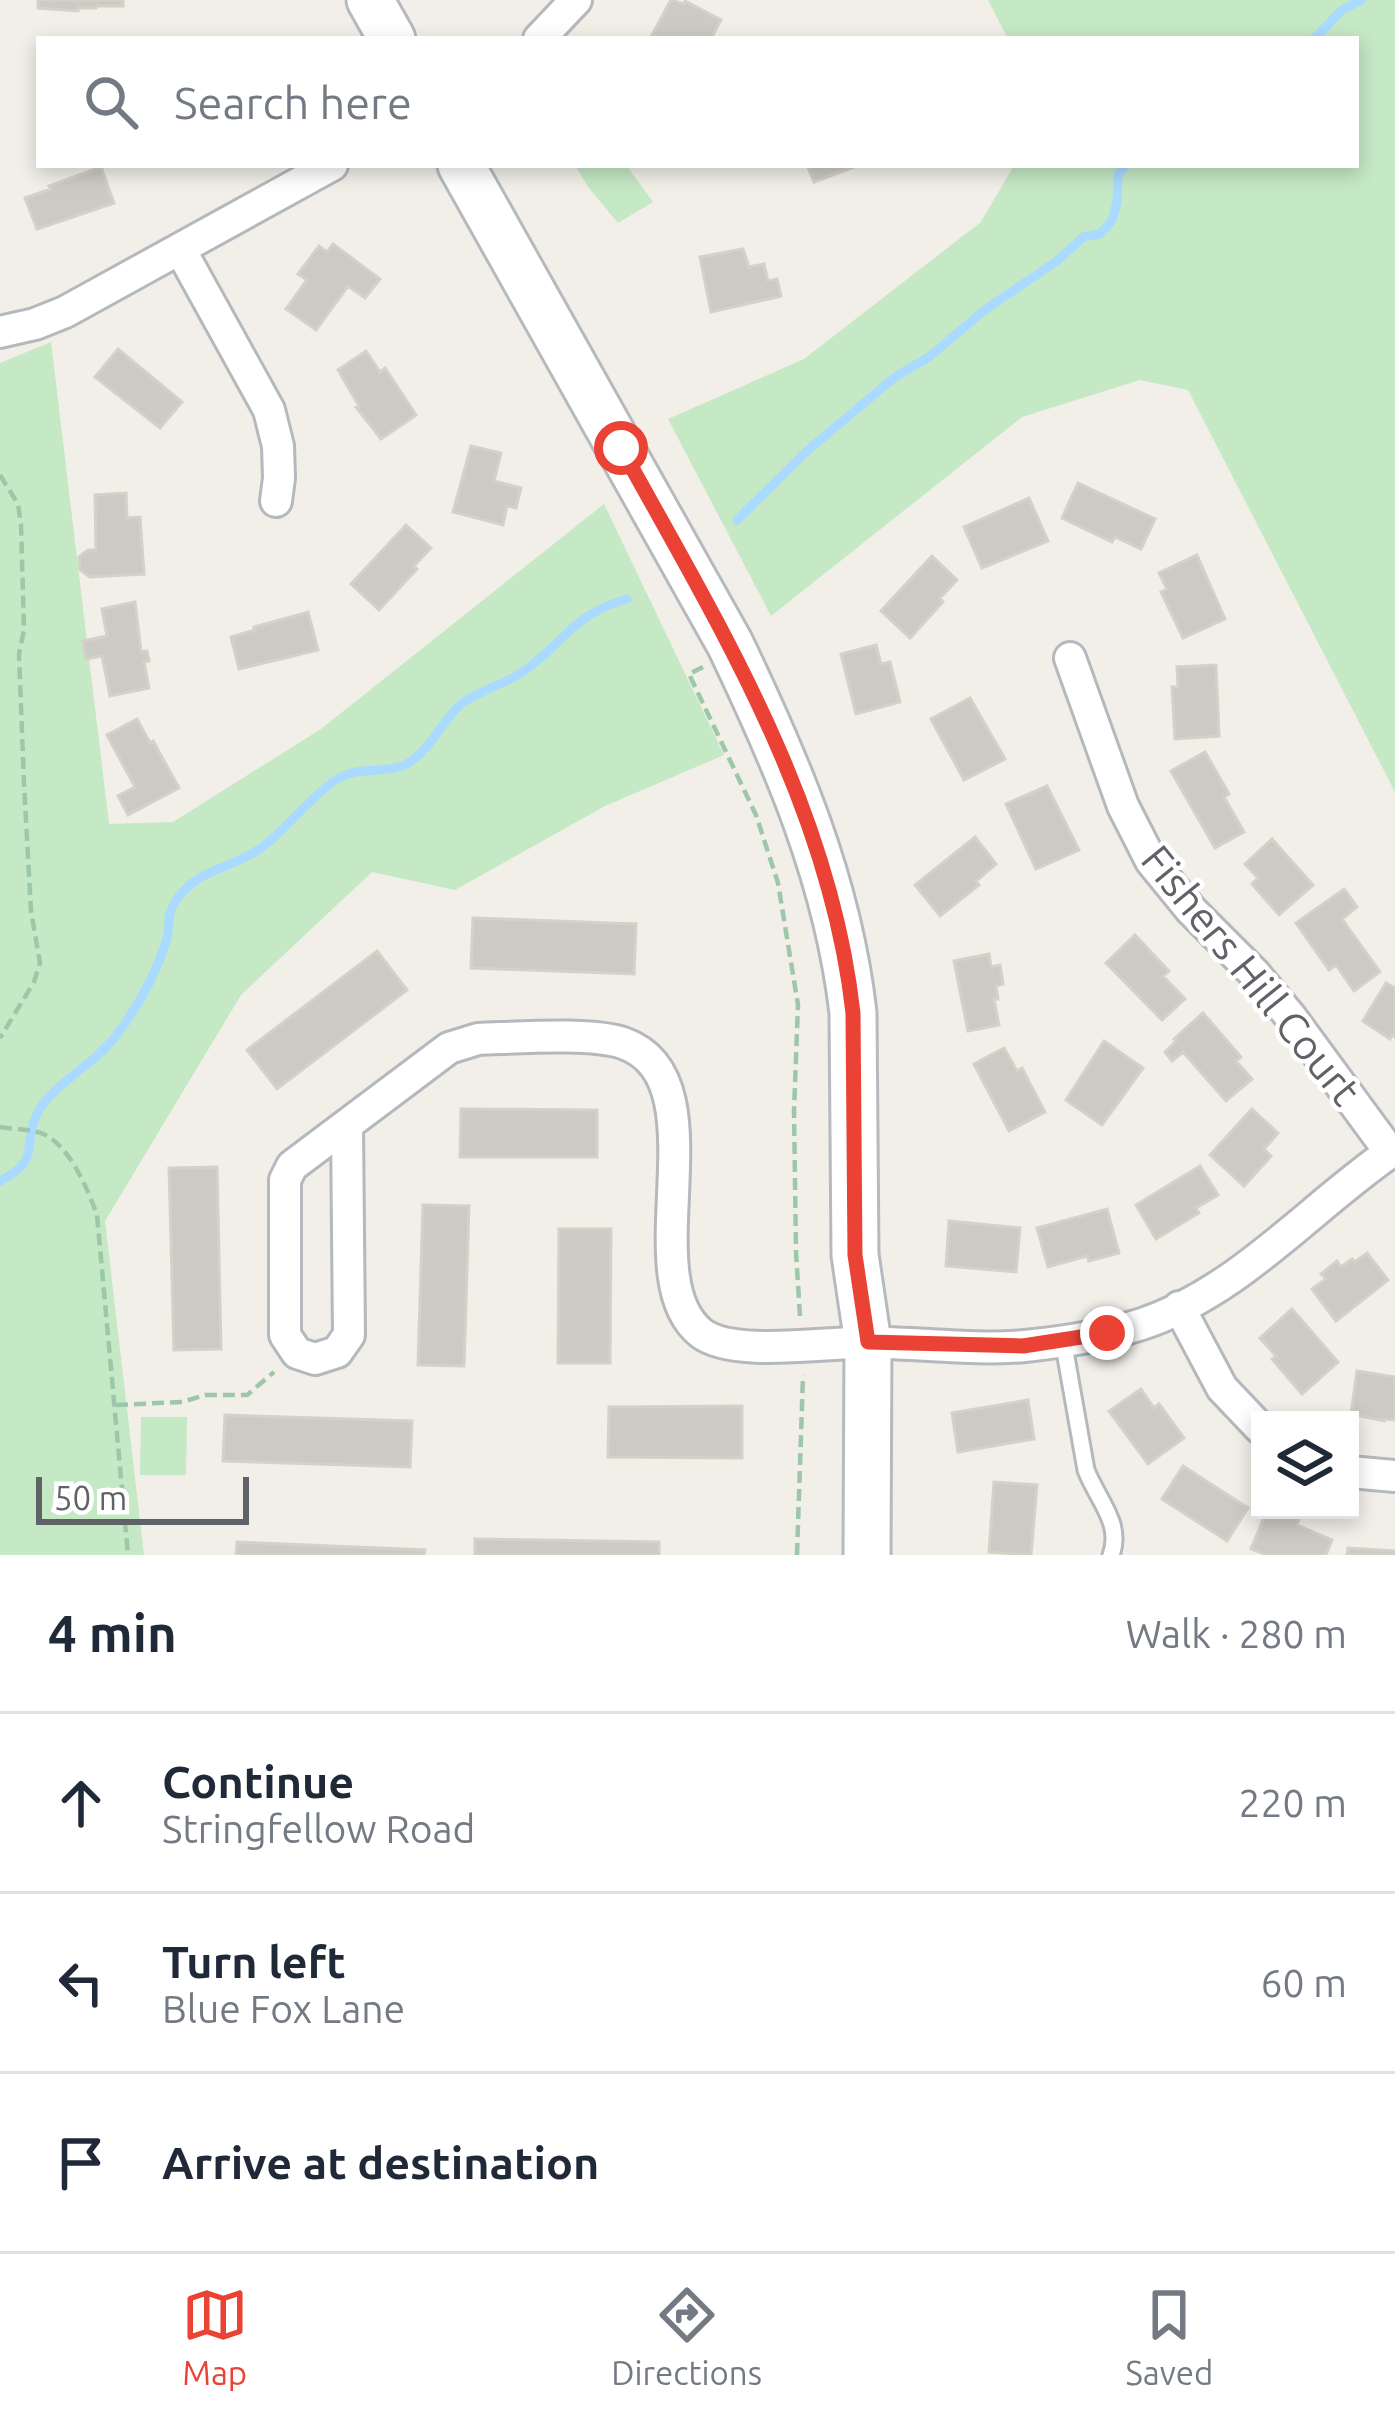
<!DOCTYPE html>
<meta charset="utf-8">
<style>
body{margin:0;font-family:Ubuntu,sans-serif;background:#f6f6f7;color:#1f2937}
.controls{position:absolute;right:36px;bottom:36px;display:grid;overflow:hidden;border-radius:0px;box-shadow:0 6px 18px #0003}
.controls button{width:108px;height:108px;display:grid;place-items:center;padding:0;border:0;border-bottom:3px solid #e0e1e3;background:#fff;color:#1f2937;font:60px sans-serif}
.scale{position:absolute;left:36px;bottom:30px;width:213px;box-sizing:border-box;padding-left:12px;border:6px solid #5f6368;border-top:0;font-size:33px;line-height:42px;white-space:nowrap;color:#5f6368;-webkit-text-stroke:9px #fff;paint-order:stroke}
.stop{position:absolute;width:36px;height:36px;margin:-27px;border:9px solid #ea4335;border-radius:50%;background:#fff}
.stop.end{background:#ea4335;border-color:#fff;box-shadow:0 3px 12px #0008}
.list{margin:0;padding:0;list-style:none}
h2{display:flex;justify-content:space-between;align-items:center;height:156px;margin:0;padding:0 48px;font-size:51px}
h2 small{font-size:39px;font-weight:400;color:#747a83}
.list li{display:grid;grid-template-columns:78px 1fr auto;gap:36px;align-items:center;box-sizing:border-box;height:180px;padding:0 48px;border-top:3px solid #e0e1e3}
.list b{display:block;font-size:45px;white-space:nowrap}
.list p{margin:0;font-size:39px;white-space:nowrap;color:#747a83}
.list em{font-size:39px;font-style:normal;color:#747a83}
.icon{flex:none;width:66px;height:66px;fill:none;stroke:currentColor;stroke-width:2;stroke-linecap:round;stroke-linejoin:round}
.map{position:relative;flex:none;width:1395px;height:1555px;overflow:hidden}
.search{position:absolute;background:#fff;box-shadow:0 6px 18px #0003;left:36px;right:36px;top:36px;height:132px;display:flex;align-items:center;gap:30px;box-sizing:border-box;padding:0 42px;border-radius:0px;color:#747a83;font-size:45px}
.sheet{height:696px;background:#fff}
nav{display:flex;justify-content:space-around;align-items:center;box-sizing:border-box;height:168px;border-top:3px solid #e0e1e3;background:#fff;font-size:33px;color:#747a83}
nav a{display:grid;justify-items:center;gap:6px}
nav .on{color:#ea4335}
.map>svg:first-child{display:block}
.green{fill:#c5e8c5}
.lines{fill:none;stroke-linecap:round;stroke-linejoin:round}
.stream{stroke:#aadaff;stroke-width:9}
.building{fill:#cccac5;stroke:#d6d1c6;stroke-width:3}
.service-casing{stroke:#b5b8bc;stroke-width:21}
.minor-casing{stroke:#b5b8bc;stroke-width:36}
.secondary-casing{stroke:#b6babf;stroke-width:51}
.path{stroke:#9cc7a9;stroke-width:4.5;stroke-dasharray:12 6;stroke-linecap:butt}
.service{stroke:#fff;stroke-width:15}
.minor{stroke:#fff;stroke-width:30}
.secondary{stroke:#fff;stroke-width:45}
.route{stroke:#ea4335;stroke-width:15}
.labels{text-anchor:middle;stroke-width:9;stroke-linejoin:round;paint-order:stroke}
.street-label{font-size:42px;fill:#5f6368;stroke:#fff}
</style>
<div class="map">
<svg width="1395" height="1555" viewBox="0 0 1395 1555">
<rect width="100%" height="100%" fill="#f1efe8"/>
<path class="green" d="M 988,0 L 1395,0 L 1395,792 L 1188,390 L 1140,380 L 1022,417 L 771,616 L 668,419 L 804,359 L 981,222 L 1014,165 L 1356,165 L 1356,39 L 1008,39 Z
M 575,165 L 626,165 L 653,202 L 618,223 L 588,187 Z
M 51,342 L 109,824 L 173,822 L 321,729 L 604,504 L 724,755 L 605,806 L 455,890 L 372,872 L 241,995 L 105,1221 L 144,1555 L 0,1555 L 0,363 Z
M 141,1417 L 187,1417 L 186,1475 L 140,1475 Z"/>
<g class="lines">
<path class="stream" d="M 1314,39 L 1342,10 L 1361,0
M 737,520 L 807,451 L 895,377 L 929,357 L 986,309 L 1057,261 L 1083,237 L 1100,234 L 1112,221 L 1117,202 L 1118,175 L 1126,165
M 0,1181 C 43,1158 21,1149 37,1114 C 52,1084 93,1066 114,1038 C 136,1010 155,976 166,942 C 171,925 165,916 177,899 C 198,869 233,868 261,848 C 285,831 319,787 343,776 C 364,766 394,775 413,760 C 433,745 442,721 460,705 C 478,690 505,685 524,671 C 566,641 572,615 627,599"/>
</g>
<path class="building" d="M 38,0 L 123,0 L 123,6 L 97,6 L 96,8 L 78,8 L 78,11 L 38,8 Z
M 671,0 L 684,4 L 685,1 L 721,20 L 711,39 L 659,39 L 652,35 Z
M 807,165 L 859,165 L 814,182 Z
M 101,167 L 114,203 L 37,229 L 25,198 L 51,189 L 49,186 Z
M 333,244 L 380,279 L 365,298 L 348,286 L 316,330 L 286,309 L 307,280 L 298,274 L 319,246 L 327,252 Z
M 743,249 L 749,267 L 764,264 L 768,281 L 777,279 L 781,296 L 711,312 L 700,257 Z
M 118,349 L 182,402 L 160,428 L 95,377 Z
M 366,351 L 380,372 L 385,368 L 416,415 L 381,439 L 356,407 L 359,406 L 338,370 Z
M 471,446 L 501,453 L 494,481 L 521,488 L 516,508 L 507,506 L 503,525 L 453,512 Z
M 1078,483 L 1155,519 L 1141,549 L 1115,537 L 1112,542 L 1062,518 Z
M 126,493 L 127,518 L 140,517 L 144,574 L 90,577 L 80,570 L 79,557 L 88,550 L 96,550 L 95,495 Z
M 1029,498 L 1048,541 L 982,568 L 964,527 Z
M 406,525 L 431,548 L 414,566 L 417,569 L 379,610 L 351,584 Z
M 1197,555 L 1225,619 L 1183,638 L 1161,592 L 1167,589 L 1159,573 Z
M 932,556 L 957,580 L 940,598 L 943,602 L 910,638 L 881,611 Z
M 135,602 L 141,652 L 147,651 L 149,661 L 144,662 L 149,688 L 110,696 L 102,656 L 86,659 L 83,641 L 107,636 L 102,609 Z
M 308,612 L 318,650 L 239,669 L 231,637 L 255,630 L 254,627 Z
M 876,645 L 881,664 L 890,662 L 900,702 L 856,714 L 841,654 Z
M 1216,665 L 1219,736 L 1175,739 L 1172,687 L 1178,687 L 1177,667 Z
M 970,698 L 1005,759 L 964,780 L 931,719 Z
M 137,719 L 150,743 L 153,741 L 179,788 L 128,815 L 118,796 L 135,787 L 107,735 Z
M 1205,752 L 1229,794 L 1224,797 L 1244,832 L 1215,848 L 1171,771 Z
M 1047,786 L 1079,850 L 1036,869 L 1006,804 Z
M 975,837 L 996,864 L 976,881 L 979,885 L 940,916 L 915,885 Z
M 1272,839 L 1313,885 L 1279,915 L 1252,884 L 1258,878 L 1245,864 Z
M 1344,889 L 1357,907 L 1342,919 L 1380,972 L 1354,991 L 1336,965 L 1329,970 L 1296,923 Z
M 473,918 L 636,924 L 634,974 L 471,968 Z
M 1135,935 L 1169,971 L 1163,976 L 1185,999 L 1162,1020 L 1106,963 Z
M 377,951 L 407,990 L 277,1089 L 247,1050 Z
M 989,954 L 991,967 L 1000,965 L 1003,984 L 996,986 L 998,999 L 994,999 L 999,1025 L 968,1031 L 954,961 Z
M 1386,983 L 1395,988 L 1395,1037 L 1392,1035 L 1390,1039 L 1363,1021 Z
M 1203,1013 L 1241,1057 L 1236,1061 L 1252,1079 L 1226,1101 L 1183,1052 L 1172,1061 L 1165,1052 L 1176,1041 L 1174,1039 Z
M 1104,1041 L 1143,1068 L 1102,1125 L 1066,1100 Z
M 1004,1048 L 1017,1071 L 1022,1068 L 1045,1112 L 1009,1131 L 974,1064 Z
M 461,1109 L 597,1110 L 597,1157 L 460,1157 Z
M 1252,1109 L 1278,1133 L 1264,1149 L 1271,1156 L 1244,1186 L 1210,1155 Z
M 1200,1166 L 1218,1195 L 1196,1208 L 1199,1213 L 1156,1239 L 1136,1205 Z
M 217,1167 L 221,1349 L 174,1350 L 169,1168 Z
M 423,1205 L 469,1206 L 464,1366 L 418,1365 Z
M 1107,1209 L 1119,1253 L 1089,1261 L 1087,1256 L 1048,1267 L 1037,1228 Z
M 949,1221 L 1020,1228 L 1016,1272 L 946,1266 Z
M 559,1229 L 611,1229 L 610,1363 L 558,1363 Z
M 1367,1253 L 1388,1280 L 1336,1321 L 1312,1289 L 1326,1279 L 1321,1274 L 1337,1261 L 1341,1267 L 1352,1259 L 1355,1262 Z
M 1292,1309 L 1338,1362 L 1302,1394 L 1272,1359 L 1276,1356 L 1260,1338 Z
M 1357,1371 L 1395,1377 L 1395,1420 L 1384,1419 L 1384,1421 L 1351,1414 Z
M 1141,1389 L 1154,1408 L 1159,1404 L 1184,1438 L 1148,1464 L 1109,1411 Z
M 1028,1400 L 1034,1439 L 958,1452 L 952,1413 Z
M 742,1406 L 742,1458 L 608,1457 L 609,1407 Z
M 225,1415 L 412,1421 L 410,1467 L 223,1461 Z
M 1183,1466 L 1248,1508 L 1227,1541 L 1162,1499 Z
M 994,1482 L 1037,1485 L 1031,1555 L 989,1552 Z
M 1267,1510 L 1277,1510 L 1299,1519 L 1297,1525 L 1332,1540 L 1326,1555 L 1267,1555 L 1251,1549 Z
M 475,1539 L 659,1542 L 659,1555 L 475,1555 Z
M 237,1542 L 425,1550 L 424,1555 L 236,1555 Z
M 1348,1548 L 1395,1551 L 1395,1555 L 1347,1555 Z"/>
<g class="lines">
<g class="service-casing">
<path id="service" d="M 1063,1340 L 1086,1470 C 1097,1499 1123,1524 1111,1555"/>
</g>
<g class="minor-casing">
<path id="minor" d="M 539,39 L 576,0
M 180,249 L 269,410 L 278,446 L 279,478 L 276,501
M 0,332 L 35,324 L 65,312 L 332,165
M 1070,658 L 1123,806 L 1151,861 L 1191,910 L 1255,974 L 1290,1016 L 1390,1152
M 347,1127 L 349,1335 L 337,1352 L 315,1359 L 297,1353 L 285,1335 L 285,1180 L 292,1166 L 449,1048 L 478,1039 C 515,1038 590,1032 623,1043 C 726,1079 629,1276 701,1333 C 730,1356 815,1344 853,1343 C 910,1341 968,1351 1025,1346 C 1063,1342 1105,1336 1142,1324 C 1241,1291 1311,1206 1395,1149
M 1179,1307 L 1222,1388 L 1260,1428
M 1350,1472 L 1395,1476"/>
</g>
<g class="secondary-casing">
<path id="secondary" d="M 370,0 L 392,39
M 461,165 L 730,644 C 787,763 838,881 853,1013 L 855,1255 L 868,1343 L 867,1555"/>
</g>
<path class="path" d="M 0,475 L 18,504 L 21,524 L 24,630 L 19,654 L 24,784 L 31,911 L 40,963 L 34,982 L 0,1038
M 703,667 L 689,674 L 756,815 L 778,883 L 798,1005 L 794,1111 L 796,1252 L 800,1316
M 0,1127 C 13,1129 28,1129 41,1133 C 69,1143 88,1190 97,1215 L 128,1555
M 116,1405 L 182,1402 L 205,1395 L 247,1395 L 274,1372
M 797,1555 L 803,1375"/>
<use href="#service" class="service"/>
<use href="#minor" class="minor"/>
<use href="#secondary" class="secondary"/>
</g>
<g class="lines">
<path class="route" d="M 621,448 C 720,627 830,805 853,1013 L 855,1255 L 868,1342 L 1023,1346 L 1107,1333"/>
</g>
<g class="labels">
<g class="street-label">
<text transform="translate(1251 975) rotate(51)" y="15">Fishers Hill Court</text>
</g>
</g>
</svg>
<div class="controls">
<button><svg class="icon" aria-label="layers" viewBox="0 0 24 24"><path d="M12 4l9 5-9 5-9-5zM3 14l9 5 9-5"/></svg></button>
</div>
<div class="scale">50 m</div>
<div class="stop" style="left:621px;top:448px"></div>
<div class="stop end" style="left:1107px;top:1333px"></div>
<div class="search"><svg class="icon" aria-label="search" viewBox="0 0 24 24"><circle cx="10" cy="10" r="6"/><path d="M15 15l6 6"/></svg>Search here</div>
</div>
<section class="sheet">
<h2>4 min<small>Walk · 280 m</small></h2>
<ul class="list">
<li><svg class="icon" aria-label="ahead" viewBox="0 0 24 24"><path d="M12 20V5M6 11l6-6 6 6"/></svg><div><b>Continue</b><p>Stringfellow Road</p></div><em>220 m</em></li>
<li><svg class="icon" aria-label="left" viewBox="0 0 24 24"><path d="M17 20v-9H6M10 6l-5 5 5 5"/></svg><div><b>Turn left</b><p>Blue Fox Lane</p></div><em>60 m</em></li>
<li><svg class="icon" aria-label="arrive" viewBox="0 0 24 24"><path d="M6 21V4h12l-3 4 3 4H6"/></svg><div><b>Arrive at destination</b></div></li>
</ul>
</section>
<nav>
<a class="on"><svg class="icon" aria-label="map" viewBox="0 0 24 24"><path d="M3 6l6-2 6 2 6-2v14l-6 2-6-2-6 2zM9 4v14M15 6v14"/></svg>Map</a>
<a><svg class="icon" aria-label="directions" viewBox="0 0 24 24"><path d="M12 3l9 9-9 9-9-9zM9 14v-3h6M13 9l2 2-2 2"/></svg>Directions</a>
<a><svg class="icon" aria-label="saved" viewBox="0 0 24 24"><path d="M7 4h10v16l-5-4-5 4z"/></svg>Saved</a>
</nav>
